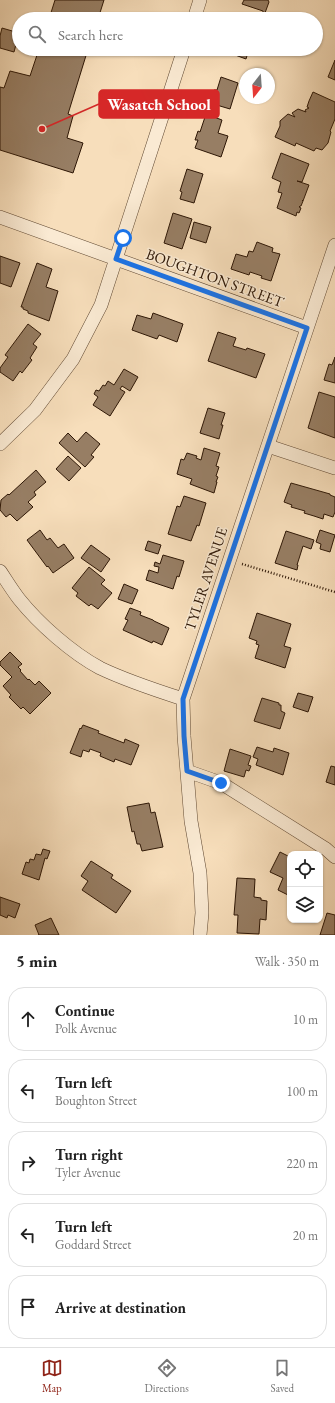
<!DOCTYPE html>
<meta charset="utf-8">
<style>
body{margin:0;font-family:"EB Garamond",serif;background:#f6f6f6;color:#222}
.controls{position:absolute;right:12px;bottom:12px;display:grid;overflow:hidden;border-radius:8px;box-shadow:0 1px 3px #0004}
.controls button{width:36px;height:36px;display:grid;place-items:center;padding:0;border:0;border-bottom:1px solid #e0e0e0;background:#fff;color:#222;font:20px sans-serif}
.compass{position:absolute;left:239px;top:68px;width:36px;height:36px;border-radius:50%;background:#fff;box-shadow:0 1px 3px #0004;rotate:197deg}
.stop{position:absolute;width:12px;height:12px;margin:-9px;border:3px solid #1a73e8;border-radius:50%;background:#fff}
.stop.end{background:#1a73e8;border-color:#fff;box-shadow:0 1px 4px #0008}
.list{margin:0;padding:0;list-style:none}
h2{display:flex;justify-content:space-between;align-items:center;height:52px;margin:0;padding:0 16px;font-size:17px}
h2 small{font-size:13px;font-weight:400;color:#767676}
.list li{display:grid;grid-template-columns:26px 1fr auto;gap:12px;align-items:center;box-sizing:border-box;height:64px;margin:0 8px 8px;padding:0 8px;border:1px solid #e0e0e0;border-radius:16px}
.list b{display:block;font-size:15px;white-space:nowrap}
.list p{margin:0;font-size:13px;white-space:nowrap;color:#767676}
.list em{font-size:13px;font-style:normal;color:#767676}
.icon{flex:none;width:22px;height:22px;fill:none;stroke:currentColor;stroke-width:2;stroke-linecap:round;stroke-linejoin:round}
.map{position:relative;flex:none;width:335px;height:935px;overflow:hidden}
.search{position:absolute;background:#fff;box-shadow:0 1px 3px #0004;left:12px;right:12px;top:12px;height:44px;display:flex;align-items:center;gap:10px;box-sizing:border-box;padding:0 14px;border-radius:22px;color:#767676;font-size:15px}
.sheet{height:412px;background:#fff}
nav{display:flex;justify-content:space-around;align-items:center;box-sizing:border-box;height:56px;border-top:1px solid #e0e0e0;background:#fff;font-size:11px;color:#767676}
nav a{display:grid;justify-items:center;gap:2px}
nav .on{color:#8f2418}
.map>svg:first-child{display:block}
.building{fill:#977e64;stroke:#2e1706}
.lines{fill:none;stroke-linecap:round;stroke-linejoin:round}
.street-casing{stroke:#604933;stroke-width:14}
.path{stroke:#2e1706;stroke-width:2.5;stroke-dasharray:1 2;stroke-linecap:butt}
.street{stroke:#faead3;stroke-width:13}
.route{stroke:#1a73e8;stroke-width:5}
.labels{text-anchor:middle;stroke-width:3;stroke-linejoin:round;paint-order:stroke}
.street-label{font-size:15px;fill:#2e1706;stroke:#faead3}
.leader{fill:none;stroke:#d62828;stroke-width:1.5}
.callout-dot{fill:#d62828;stroke:#faead3;stroke-width:1.5}
.callout{fill:#d62828;stroke:#d62828;stroke-width:1.5}
.callout-label{font-size:16px;text-anchor:middle;font-weight:bold;fill:#fff}
</style>
<div class="map">
<svg width="335" height="935" viewBox="0 0 335 935">
<rect width="100%" height="100%" fill="#f7debb"/>
<filter id="stains"><feTurbulence type="fractalNoise" baseFrequency=".005" numOctaves="4"/><feColorMatrix values="0 0 0 0 .2 0 0 0 0 .09 0 0 0 0 .02 0 0 0 .5 -.17"/></filter>
<radialGradient id="worn" r=".72"><stop offset=".6" stop-color="#630" stop-opacity="0"/><stop offset="1" stop-color="#630" stop-opacity=".3"/></radialGradient>
<path class="building" d="M 55,0 L 104,0 L 98,19 L 49,19 Z
M 244,0 L 268,0 L 269,2 L 265,13 L 263,13 L 263,11 L 242,4 Z
M 2,28 L 19,33 L 14,52 L 0,48 L 0,36 Z
M 39,49 L 88,49 L 68,114 L 73,116 L 67,138 L 83,143 L 73,173 L 0,150 L 0,87 L 4,88 L 10,71 L 30,76 Z
M 228,49 L 249,49 L 246,59 L 227,52 Z
M 335,60 L 335,80 L 328,77 Z
M 221,77 L 238,83 L 230,109 L 210,103 L 214,90 L 217,90 Z
M 313,92 L 335,102 L 335,119 L 330,131 L 331,132 L 328,143 L 322,150 L 316,148 L 314,151 L 296,143 L 295,146 L 275,137 L 280,126 L 280,121 L 288,114 L 295,117 L 292,113 L 298,109 L 306,112 L 305,110 L 309,108 L 307,107 L 309,101 Z
M 206,114 L 222,120 L 218,133 L 228,136 L 221,157 L 195,148 L 198,140 L 195,140 L 198,131 L 200,132 Z
M 281,153 L 309,164 L 302,182 L 297,181 L 309,185 L 303,201 L 302,200 L 303,201 L 301,206 L 300,206 L 299,207 L 301,208 L 299,213 L 297,212 L 296,216 L 277,208 L 282,193 L 278,192 L 281,182 L 272,178 Z
M 187,169 L 203,174 L 194,203 L 180,199 L 182,192 L 180,191 Z
M 173,213 L 192,219 L 182,249 L 164,243 Z
M 194,222 L 211,227 L 206,243 L 190,238 Z
M 257,242 L 273,248 L 272,252 L 280,254 L 271,281 L 261,278 L 262,276 L 250,272 L 249,275 L 231,269 L 236,254 L 247,257 L 249,251 L 253,252 Z
M 0,256 L 20,263 L 11,287 L 0,283 Z
M 37,263 L 52,269 L 46,287 L 58,291 L 49,321 L 28,313 L 28,311 L 23,309 L 23,307 L 21,307 Z
M 153,313 L 183,324 L 177,342 L 159,335 L 157,339 L 132,330 L 137,315 L 151,319 Z
M 28,324 L 41,334 L 33,344 L 37,347 L 30,358 L 32,360 L 22,373 L 20,371 L 13,381 L 0,372 L 0,368 L 8,357 L 5,355 Z
M 218,332 L 236,338 L 233,346 L 246,350 L 247,348 L 265,354 L 256,378 L 208,361 Z
M 335,357 L 335,383 L 324,380 L 329,364 L 332,365 Z
M 124,369 L 138,377 L 130,391 L 122,386 L 120,389 L 125,392 L 110,416 L 93,405 L 98,397 L 94,394 L 96,390 L 99,391 L 103,385 L 105,386 L 108,381 L 114,385 Z
M 319,392 L 335,397 L 335,438 L 308,428 Z
M 208,408 L 225,413 L 221,425 L 223,425 L 219,439 L 200,433 Z
M 86,432 L 100,444 L 91,455 L 94,457 L 85,467 L 59,443 L 68,433 L 77,442 Z
M 204,448 L 220,453 L 216,466 L 219,467 L 216,476 L 218,477 L 216,482 L 217,482 L 214,493 L 190,484 L 192,479 L 177,474 L 181,459 L 184,460 L 187,453 L 197,456 L 196,458 L 201,460 Z
M 68,456 L 81,468 L 69,481 L 56,469 Z
M 36,470 L 46,482 L 34,492 L 36,495 L 28,502 L 33,507 L 17,521 L 10,514 L 6,517 L 0,510 L 1,500 L 8,494 L 9,495 Z
M 291,483 L 330,494 L 330,495 L 335,497 L 335,512 L 333,517 L 324,514 L 323,519 L 314,516 L 304,513 L 305,511 L 291,507 L 292,505 L 284,502 Z
M 184,496 L 206,503 L 199,526 L 197,525 L 191,541 L 168,534 L 177,506 L 180,507 Z
M 40,530 L 47,540 L 50,538 L 58,548 L 64,544 L 74,558 L 53,573 L 48,566 L 47,567 L 27,540 Z
M 320,530 L 335,535 L 330,552 L 320,549 L 321,544 L 316,542 Z
M 286,531 L 314,540 L 311,549 L 303,546 L 297,565 L 298,565 L 297,570 L 275,563 Z
M 148,541 L 161,545 L 158,554 L 145,550 Z
M 91,545 L 110,559 L 101,572 L 81,558 Z
M 163,555 L 184,561 L 179,577 L 177,576 L 173,589 L 146,580 L 149,570 L 158,573 L 159,567 L 154,566 L 155,562 L 160,564 Z
M 89,567 L 105,580 L 101,584 L 112,593 L 98,609 L 91,604 L 89,606 L 76,596 L 78,593 L 72,588 Z
M 124,584 L 138,590 L 132,604 L 118,599 Z
M 130,608 L 141,612 L 140,615 L 153,620 L 154,621 L 169,628 L 162,645 L 153,641 L 152,643 L 123,630 L 128,620 L 125,619 Z
M 257,613 L 291,624 L 284,646 L 291,648 L 285,668 L 255,658 L 259,645 L 256,644 L 257,641 L 249,638 Z
M 10,652 L 22,664 L 18,667 L 21,670 L 20,671 L 28,680 L 29,679 L 35,685 L 39,681 L 51,693 L 30,714 L 23,707 L 21,709 L 9,697 L 11,695 L 3,686 L 12,677 L 0,665 L 0,662 Z
M 298,693 L 313,697 L 308,712 L 293,707 Z
M 262,698 L 279,703 L 279,705 L 281,705 L 281,711 L 285,713 L 280,729 L 254,721 Z
M 83,725 L 99,731 L 98,733 L 124,743 L 125,739 L 139,745 L 131,765 L 115,759 L 114,762 L 100,756 L 101,753 L 90,749 L 89,752 L 83,750 L 81,757 L 70,753 L 80,728 L 81,729 Z
M 257,747 L 273,752 L 274,748 L 289,753 L 283,775 L 256,765 L 258,759 L 253,757 Z
M 230,749 L 251,756 L 248,765 L 251,766 L 249,771 L 246,770 L 244,777 L 224,771 Z
M 331,766 L 335,767 L 335,785 L 326,782 Z
M 149,803 L 151,813 L 155,812 L 163,847 L 142,851 L 140,844 L 137,844 L 134,831 L 132,832 L 127,807 Z
M 43,849 L 50,851 L 47,859 L 45,858 L 39,880 L 22,874 L 26,862 L 29,863 L 30,859 L 34,860 L 36,854 L 41,855 Z
M 280,852 L 290,857 L 290,896 L 278,890 L 283,878 L 270,872 Z
M 91,861 L 113,875 L 111,878 L 131,891 L 116,913 L 82,890 L 88,881 L 81,876 Z
M 237,878 L 255,879 L 254,897 L 261,898 L 261,900 L 267,901 L 266,920 L 260,919 L 259,934 L 237,933 L 238,915 L 234,915 Z
M 0,897 L 20,904 L 15,918 L 8,915 L 7,918 L 0,915 Z
M 327,913 L 335,915 L 335,935 L 320,935 Z
M 51,918 L 59,935 L 38,935 L 39,935 L 35,925 Z"/>
<g class="lines">
<g class="street-casing">
<path id="street" d="M 194,19 L 200,0
M 0,217 L 307,328
M 0,444 L 35,410 L 73,359 L 101,305 L 184,49
M 268,446 L 335,468
M 0,571 C 6,580 12,590 19,599 C 39,624 72,653 100,668 C 127,681 155,690 183,699
M 187,771 L 221,783 L 326,849 L 335,857
M 200,935 L 202,913 L 200,873 L 191,821 L 184,736 L 183,699 L 335,245"/>
</g>
<path class="path" d="M 242,564 L 335,592"/>
<use href="#street" class="street"/>
</g>
<g class="lines">
<path class="route" d="M 123,238 L 116,259 L 307,328 L 183,699 L 184,736 L 187,771 L 221,783"/>
</g>
<g class="labels">
<g class="street-label">
<text transform="translate(215 278) rotate(20)" y="5">BOUGHTON STREET</text>
<text transform="translate(206 579) rotate(-72)" y="5">TYLER AVENUE</text>
</g>
</g>
<path class="leader" d="M42 129L99 104"/>
<circle class="callout-dot" cx="42" cy="129" r="4"/>
<rect class="callout" x="99" y="90" width="120" height="28" rx="4"/>
<g class="callout-label">
<text x="159" y="110">Wasatch School</text>
</g>
<rect width="100%" height="100%" filter="url(#stains)"/>
<rect width="100%" height="100%" fill="url(#worn)"/>
</svg>
<div class="controls">
<button><svg class="icon" aria-label="locate" viewBox="0 0 24 24"><circle cx="12" cy="12" r="6"/><path d="M12 2v4M12 18v4M2 12h4M18 12h4"/></svg></button>
<button><svg class="icon" aria-label="layers" viewBox="0 0 24 24"><path d="M12 4l9 5-9 5-9-5zM3 14l9 5 9-5"/></svg></button>
</div>
<svg class="compass" viewBox="-18 -18 36 36"><path d="M0-13l5 13h-10z" fill="#e53935"/><path d="M0 13l5-13h-10z" fill="#767676"/></svg>
<div class="stop" style="left:123px;top:238px"></div>
<div class="stop end" style="left:221px;top:783px"></div>
<div class="search"><svg class="icon" aria-label="search" viewBox="0 0 24 24"><circle cx="10" cy="10" r="6"/><path d="M15 15l6 6"/></svg>Search here</div>
</div>
<section class="sheet">
<h2>5 min<small>Walk · 350 m</small></h2>
<ul class="list">
<li><svg class="icon" aria-label="ahead" viewBox="0 0 24 24"><path d="M12 20V5M6 11l6-6 6 6"/></svg><div><b>Continue</b><p>Polk Avenue</p></div><em>10 m</em></li>
<li><svg class="icon" aria-label="left" viewBox="0 0 24 24"><path d="M17 20v-9H6M10 6l-5 5 5 5"/></svg><div><b>Turn left</b><p>Boughton Street</p></div><em>100 m</em></li>
<li><svg class="icon" aria-label="right" viewBox="0 0 24 24"><path d="M7 20v-9h11M14 6l5 5-5 5"/></svg><div><b>Turn right</b><p>Tyler Avenue</p></div><em>220 m</em></li>
<li><svg class="icon" aria-label="left" viewBox="0 0 24 24"><path d="M17 20v-9H6M10 6l-5 5 5 5"/></svg><div><b>Turn left</b><p>Goddard Street</p></div><em>20 m</em></li>
<li><svg class="icon" aria-label="arrive" viewBox="0 0 24 24"><path d="M6 21V4h12l-3 4 3 4H6"/></svg><div><b>Arrive at destination</b></div></li>
</ul>
</section>
<nav>
<a class="on"><svg class="icon" aria-label="map" viewBox="0 0 24 24"><path d="M3 6l6-2 6 2 6-2v14l-6 2-6-2-6 2zM9 4v14M15 6v14"/></svg>Map</a>
<a><svg class="icon" aria-label="directions" viewBox="0 0 24 24"><path d="M12 3l9 9-9 9-9-9zM9 14v-3h6M13 9l2 2-2 2"/></svg>Directions</a>
<a><svg class="icon" aria-label="saved" viewBox="0 0 24 24"><path d="M7 4h10v16l-5-4-5 4z"/></svg>Saved</a>
</nav>
